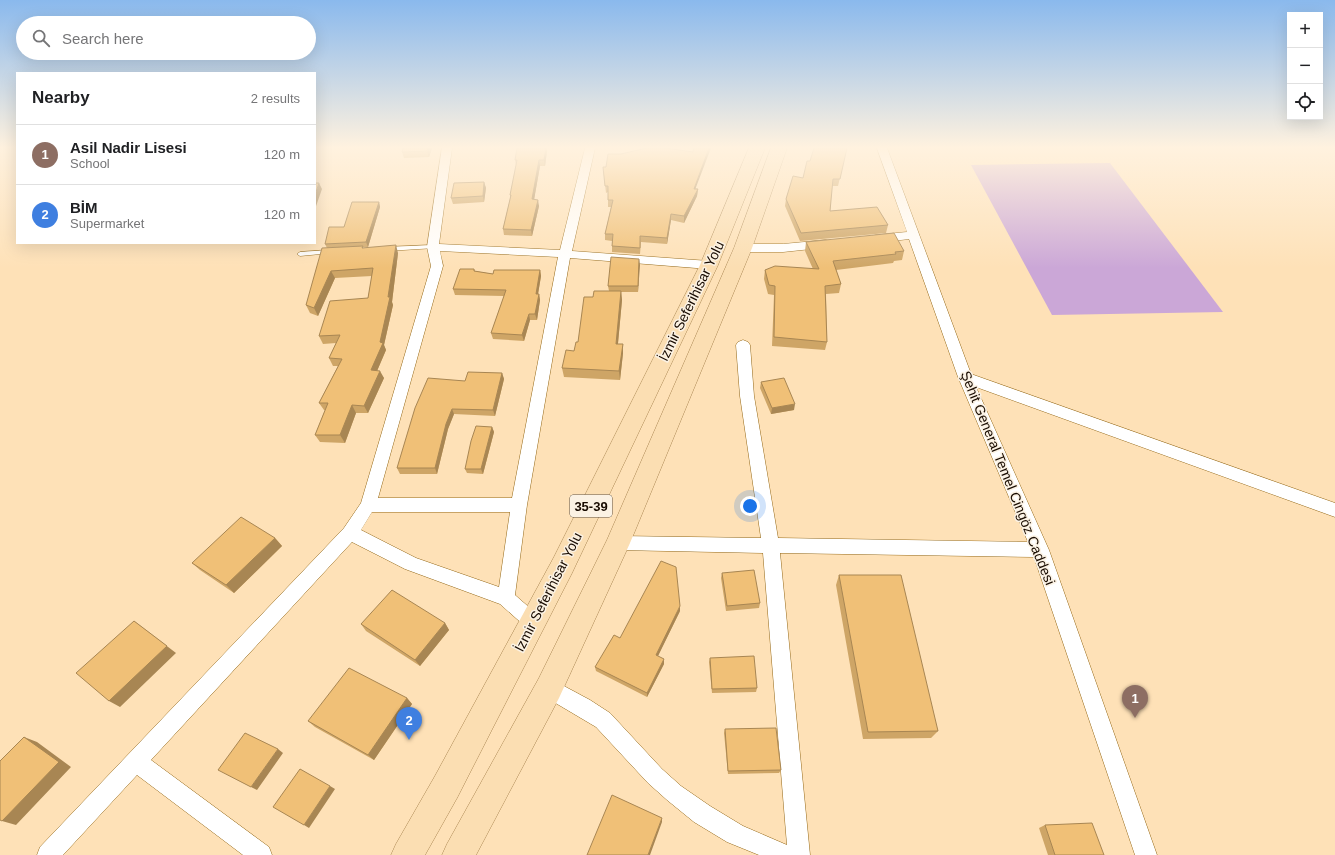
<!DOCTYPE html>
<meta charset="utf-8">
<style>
body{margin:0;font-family:Arial,sans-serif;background:#f2f2f2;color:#202124}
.controls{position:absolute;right:12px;top:12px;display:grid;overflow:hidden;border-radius:0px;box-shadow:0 4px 16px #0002}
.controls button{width:36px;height:36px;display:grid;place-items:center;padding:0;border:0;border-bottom:1px solid #e0e0e0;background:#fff;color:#202124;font:20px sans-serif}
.you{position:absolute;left:750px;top:506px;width:14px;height:14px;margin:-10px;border:3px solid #fff;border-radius:50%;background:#1a73e8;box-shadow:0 0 0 6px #1a73e833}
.badge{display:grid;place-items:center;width:26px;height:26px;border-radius:50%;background:#b45309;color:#fff;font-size:13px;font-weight:700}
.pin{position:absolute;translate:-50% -33px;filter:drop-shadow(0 1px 2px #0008)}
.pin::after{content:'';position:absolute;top:21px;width:14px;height:12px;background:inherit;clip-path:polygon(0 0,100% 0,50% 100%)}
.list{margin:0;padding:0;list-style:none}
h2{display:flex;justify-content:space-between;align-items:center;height:52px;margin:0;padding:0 16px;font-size:17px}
h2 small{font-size:13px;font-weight:400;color:#757577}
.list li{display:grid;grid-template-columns:26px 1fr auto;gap:12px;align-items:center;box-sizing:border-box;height:60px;padding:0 16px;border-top:1px solid #e0e0e0}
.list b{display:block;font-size:15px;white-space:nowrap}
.list p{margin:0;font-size:13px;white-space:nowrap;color:#757577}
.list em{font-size:13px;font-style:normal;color:#757577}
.icon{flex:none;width:22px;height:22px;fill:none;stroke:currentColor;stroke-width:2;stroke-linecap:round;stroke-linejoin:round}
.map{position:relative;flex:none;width:1335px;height:855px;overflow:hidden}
.search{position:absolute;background:#fff;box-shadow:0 4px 16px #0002;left:16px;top:16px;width:300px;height:44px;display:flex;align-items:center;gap:10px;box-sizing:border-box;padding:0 14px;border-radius:22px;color:#757577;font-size:15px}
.panel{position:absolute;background:#fff;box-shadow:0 4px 16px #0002;left:16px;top:72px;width:300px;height:172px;border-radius:0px}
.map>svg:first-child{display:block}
.green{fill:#cba7d7}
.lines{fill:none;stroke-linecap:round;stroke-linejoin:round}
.service-casing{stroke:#946817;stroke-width:1}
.minor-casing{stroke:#946817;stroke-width:1}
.primary-casing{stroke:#aa8652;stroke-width:1}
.service{fill:#fff;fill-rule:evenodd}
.minor{fill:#fff;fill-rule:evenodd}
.primary{fill:#fbdeb2;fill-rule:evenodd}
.wall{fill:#cea566}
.shaded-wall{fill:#a88653}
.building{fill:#f0c077;stroke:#a88653}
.labels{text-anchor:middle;stroke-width:3;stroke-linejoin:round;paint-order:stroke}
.shield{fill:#fbf2e4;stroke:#5c5044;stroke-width:1}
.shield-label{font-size:13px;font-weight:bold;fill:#180b00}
.street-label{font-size:14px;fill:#180b00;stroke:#fbf2e4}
</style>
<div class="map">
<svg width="1335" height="855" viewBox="0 0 1335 855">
<rect width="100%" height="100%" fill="#fee1b7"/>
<path class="green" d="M 1110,163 L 1223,312 L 1052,315 L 971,165 Z"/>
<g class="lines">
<g class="service-casing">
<path id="service" d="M 433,245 L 435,246 L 435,248 L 387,251 L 384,249 L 387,247 Z
M 329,250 L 331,251 L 331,253 L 300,256 L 297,254 L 300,252 Z"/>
</g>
<g class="minor-casing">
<path id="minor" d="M 442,148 L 452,148 L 439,244 L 560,250 L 585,148 L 595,148 L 572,251 L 709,261 L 713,262 L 715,265 L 713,268 L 709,269 L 570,258 L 527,505 L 515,595 L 539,616 L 542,622 L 539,628 L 533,631 L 527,628 L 500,604 L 405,569 L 352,542 L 151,760 L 269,847 L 272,855 L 243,855 L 137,775 L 63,855 L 37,855 L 40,847 L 344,528 L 361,503 L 431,266 L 427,247 ZM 440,251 L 558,257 L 512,498 L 378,498 L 443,266 ZM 372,512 L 510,512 L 499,587 L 416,558 L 361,530 Z
M 877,148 L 887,148 L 971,374 L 1335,503 L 1335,517 L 976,387 L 1049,550 L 1157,855 L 1135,855 L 1034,557 L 780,553 L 810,855 L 759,855 L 727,842 L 694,822 L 667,800 L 648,783 L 596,727 L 542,695 L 539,688 L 542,681 L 549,678 L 590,700 L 610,713 L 662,769 L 681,786 L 710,806 L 743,826 L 787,845 L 763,553 L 618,550 L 612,548 L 610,543 L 612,538 L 618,536 L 761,538 L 740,396 L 736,345 L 738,342 L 743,340 L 748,342 L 750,345 L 754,396 L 778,538 L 1028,542 L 958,377 L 909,239 L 876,243 L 872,242 L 870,239 L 872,236 L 876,235 L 907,232 Z
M 826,240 L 830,241 L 832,244 L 830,247 L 783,252 L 743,252 L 739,251 L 737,248 L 739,245 L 743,244 L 783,244 Z"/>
</g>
<g class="primary-casing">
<path id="primary" d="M 749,148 L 765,148 L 718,265 L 572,573 L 457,798 L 425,855 L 391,855 L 396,844 L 435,776 L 554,557 L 700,265 Z
M 771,148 L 787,148 L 752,248 L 630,543 L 559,698 L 476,855 L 442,855 L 447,844 L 539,678 L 607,540 L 734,248 Z"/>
</g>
<use href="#service" class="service"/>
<use href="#minor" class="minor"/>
<use href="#primary" class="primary"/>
</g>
<path class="wall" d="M 403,148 L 432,148 L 429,157 L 404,158 L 402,152 Z
M 847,148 L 838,186 L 832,186 L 830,211 L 888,225 L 886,233 L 800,241 L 785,206 L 786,199 L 803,178 L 810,161 Z
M 547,151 L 545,166 L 540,166 L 534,199 L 539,206 L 532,236 L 504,235 L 503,229 L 510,199 L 510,195 L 516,165 L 515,160 Z
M 603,167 L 698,189 L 697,196 L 684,223 L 671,220 L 667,244 L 641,242 L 640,254 L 612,252 L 612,241 L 605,240 L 605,234 L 611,207 L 608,207 L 608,192 L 606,193 Z
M 484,182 L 486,188 L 484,202 L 453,204 L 451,198 Z
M 379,202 L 380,207 L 368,247 L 363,247 L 363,248 L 398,253 L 392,302 L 393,305 L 384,345 L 386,350 L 377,371 L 384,378 L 368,413 L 356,413 L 345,443 L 320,442 L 315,435 L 325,410 L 324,410 L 319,403 L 338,366 L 333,366 L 329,358 L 336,343 L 323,344 L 319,336 L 368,298 L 372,276 L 335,278 L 318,316 L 310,313 L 306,305 L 327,248 L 325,244 L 344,227 Z
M 806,242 L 904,251 L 902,260 L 894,261 L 893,263 L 836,270 L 841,284 L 839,293 L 826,294 L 827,342 L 825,350 L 772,346 L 774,295 L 768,294 L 764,279 L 765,270 L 813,269 L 805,251 Z
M 639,259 L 638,292 L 621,292 L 622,300 L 618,344 L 623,344 L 623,353 L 620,380 L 564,377 L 562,368 L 574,351 L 578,342 L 593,297 L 609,291 L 608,286 Z
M 474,269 L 475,271 L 493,274 L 540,270 L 541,276 L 538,294 L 539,294 L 540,300 L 537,320 L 530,320 L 524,341 L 493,339 L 491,333 L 504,296 L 455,295 L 453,289 Z
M 502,373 L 504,379 L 495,416 L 454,414 L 448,429 L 437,474 L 400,474 L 397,468 L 465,381 Z
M 761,382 L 794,410 L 771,414 L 760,388 Z
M 492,427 L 494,432 L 483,474 L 467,473 L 465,469 Z
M 275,538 L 282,546 L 234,593 L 200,570 L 192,563 Z
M 722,573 L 760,603 L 759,608 L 726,611 L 721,578 Z
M 839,575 L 938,731 L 931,738 L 863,739 L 836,585 Z
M 680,611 L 658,656 L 664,664 L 647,697 L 596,671 L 595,667 L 620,638 Z
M 445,623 L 449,630 L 420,666 L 366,631 L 361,624 Z
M 710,658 L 757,688 L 756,692 L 712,693 L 709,662 Z
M 407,698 L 412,704 L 374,760 L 315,727 L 308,721 Z
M 725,729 L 781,770 L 779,773 L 728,774 L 724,733 Z
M 1045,825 L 1104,855 L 1048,855 L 1039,828 Z"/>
<path class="shaded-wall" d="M 428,148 L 432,148 L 429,157 L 427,151 Z
M 546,148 L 547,151 L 545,166 L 544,160 Z
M 709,148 L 711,148 L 693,195 L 694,189 Z
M 539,160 L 540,166 L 533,206 L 532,199 Z
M 484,182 L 486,188 L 484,202 L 483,196 Z
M 319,183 L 322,189 L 315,209 L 315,195 Z
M 698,189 L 697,196 L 684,223 L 684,216 Z
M 538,200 L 539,206 L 532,236 L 531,230 Z
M 379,202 L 380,207 L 368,247 L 366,242 Z
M 671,214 L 671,220 L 667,244 L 667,238 Z
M 396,245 L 398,253 L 392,302 L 393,305 L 384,345 L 386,350 L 374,378 L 371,370 L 380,342 L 388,297 Z
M 639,259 L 640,265 L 638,292 L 638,286 Z
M 540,270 L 541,276 L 537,300 L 536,294 Z
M 331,271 L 335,278 L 318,316 L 314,308 Z
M 621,291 L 622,300 L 617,353 L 616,344 Z
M 539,294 L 540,300 L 537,320 L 535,314 Z
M 529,314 L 530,320 L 524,341 L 522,335 Z
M 623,344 L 623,353 L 620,380 L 619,371 Z
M 380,371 L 384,378 L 368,413 L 364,406 Z
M 502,373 L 504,379 L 495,416 L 493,410 Z
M 795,404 L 794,410 L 771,414 L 772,408 Z
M 352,405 L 356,413 L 345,443 L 340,435 Z
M 452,409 L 454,414 L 448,429 L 437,474 L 435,468 L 446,424 Z
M 492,427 L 494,432 L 483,474 L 481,469 Z
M 275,538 L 282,546 L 234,593 L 226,585 Z
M 680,606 L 680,611 L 656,660 L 656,655 Z
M 134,621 L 176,653 L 120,707 L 109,701 Z
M 445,623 L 449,630 L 420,666 L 415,660 Z
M 664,659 L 664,664 L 647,697 L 647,693 Z
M 407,698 L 412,704 L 374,760 L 368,755 Z
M 24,737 L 37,742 L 71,767 L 16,825 L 2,821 Z
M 278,749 L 283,753 L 257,790 L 251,787 Z
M 330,786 L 335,789 L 309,828 L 304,825 Z
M 662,818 L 662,822 L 650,855 L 648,855 Z"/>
<path class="building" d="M 403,148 L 428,148 L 427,151 L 402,152 Z
M 517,148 L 546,148 L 544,160 L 539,160 L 532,199 L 538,200 L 531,230 L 503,229 L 511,195 L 510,195 L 517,160 L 515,160 Z
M 647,148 L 665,148 L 693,152 L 694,148 L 709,148 L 694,189 L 698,189 L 684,216 L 671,214 L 667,238 L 640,236 L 640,248 L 612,246 L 613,234 L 605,234 L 613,200 L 608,200 L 608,186 L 605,186 L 603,167 L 606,167 L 608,154 L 621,154 Z
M 814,148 L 847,148 L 840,179 L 833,179 L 830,211 L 877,207 L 888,225 L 801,233 L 786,199 L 793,176 L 803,178 L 807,161 L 810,161 Z
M 484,182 L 483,196 L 451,198 L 454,183 Z
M 315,183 L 319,183 L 315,195 Z
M 352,202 L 379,202 L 366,242 L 325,244 L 329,227 L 344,227 Z
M 894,233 L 904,251 L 895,252 L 896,254 L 833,261 L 841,284 L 825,286 L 827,342 L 774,337 L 775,286 L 769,285 L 765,270 L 775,266 L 819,269 L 806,242 Z
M 396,245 L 388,297 L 390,297 L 380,342 L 383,343 L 371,370 L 380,371 L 364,406 L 352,405 L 340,435 L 315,435 L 328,403 L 319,403 L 342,359 L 329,358 L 340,335 L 319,336 L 330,301 L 368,298 L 373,268 L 331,271 L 314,308 L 306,305 L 322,248 L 363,246 L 362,248 Z
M 611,257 L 639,259 L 638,286 L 608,286 Z
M 460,269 L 474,269 L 474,271 L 493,274 L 494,270 L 540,270 L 536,294 L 539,294 L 535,314 L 529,314 L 522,335 L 491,333 L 506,290 L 453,289 Z
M 594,291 L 621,291 L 616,344 L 623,344 L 619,371 L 562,368 L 566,350 L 574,351 L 576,342 L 578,342 L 584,297 L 593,297 Z
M 468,372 L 502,373 L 493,410 L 452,409 L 446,424 L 435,468 L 397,468 L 415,408 L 428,378 L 465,381 Z
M 784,378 L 795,404 L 772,408 L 761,382 Z
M 476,426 L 492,427 L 481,469 L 465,469 L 471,441 Z
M 241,517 L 275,538 L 226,585 L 192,563 Z
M 661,561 L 676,567 L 680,606 L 656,655 L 664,659 L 647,693 L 595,667 L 614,635 L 620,638 Z
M 754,570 L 760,603 L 727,606 L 722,573 Z
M 839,575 L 901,575 L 938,731 L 868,732 Z
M 392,590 L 445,623 L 415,660 L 361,624 Z
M 134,621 L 167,646 L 109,701 L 76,673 Z
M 754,656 L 757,688 L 712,689 L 710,658 Z
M 349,668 L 407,698 L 368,755 L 308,721 Z
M 776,728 L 781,770 L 728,771 L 725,729 Z
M 245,733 L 278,749 L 251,787 L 218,770 Z
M 24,737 L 59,762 L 2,821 L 0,820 L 0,761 Z
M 300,769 L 330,786 L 304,825 L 273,807 Z
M 612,795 L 662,818 L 648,855 L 587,855 Z
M 1092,823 L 1104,855 L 1055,855 L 1045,825 Z"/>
<linearGradient id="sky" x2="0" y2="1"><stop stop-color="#8ab9ed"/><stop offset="0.55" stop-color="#fff2df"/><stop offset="1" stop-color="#fff2df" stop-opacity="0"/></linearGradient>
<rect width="1335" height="268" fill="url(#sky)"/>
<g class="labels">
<rect class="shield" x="570" y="495" width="42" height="22" rx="3"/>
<g class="shield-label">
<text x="591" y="511">35-39</text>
</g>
<g class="street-label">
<text transform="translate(691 301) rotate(-64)" y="5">İzmir Seferihisar Yolu</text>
<text transform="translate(1008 478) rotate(68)" y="5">Şehit General Temel Cingöz Caddesi</text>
<text transform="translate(548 592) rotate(-63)" y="5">İzmir Seferihisar Yolu</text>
</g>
</g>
</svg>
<div class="controls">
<button>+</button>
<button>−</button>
<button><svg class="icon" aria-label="locate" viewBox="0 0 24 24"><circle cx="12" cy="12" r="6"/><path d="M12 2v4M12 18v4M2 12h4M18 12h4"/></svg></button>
</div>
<div class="you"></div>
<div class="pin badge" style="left:1135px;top:718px;background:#8d6e63">1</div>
<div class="pin badge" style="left:409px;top:740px;background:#3f7fe0">2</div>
<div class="search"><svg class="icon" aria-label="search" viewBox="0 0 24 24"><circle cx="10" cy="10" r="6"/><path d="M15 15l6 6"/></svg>Search here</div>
<section class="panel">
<h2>Nearby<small>2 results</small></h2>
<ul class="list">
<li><span class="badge" style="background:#8d6e63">1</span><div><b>Asil Nadir Lisesi</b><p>School</p></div><em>120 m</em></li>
<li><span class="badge" style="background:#3f7fe0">2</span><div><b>BİM</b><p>Supermarket</p></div><em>120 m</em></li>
</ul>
</section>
</div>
